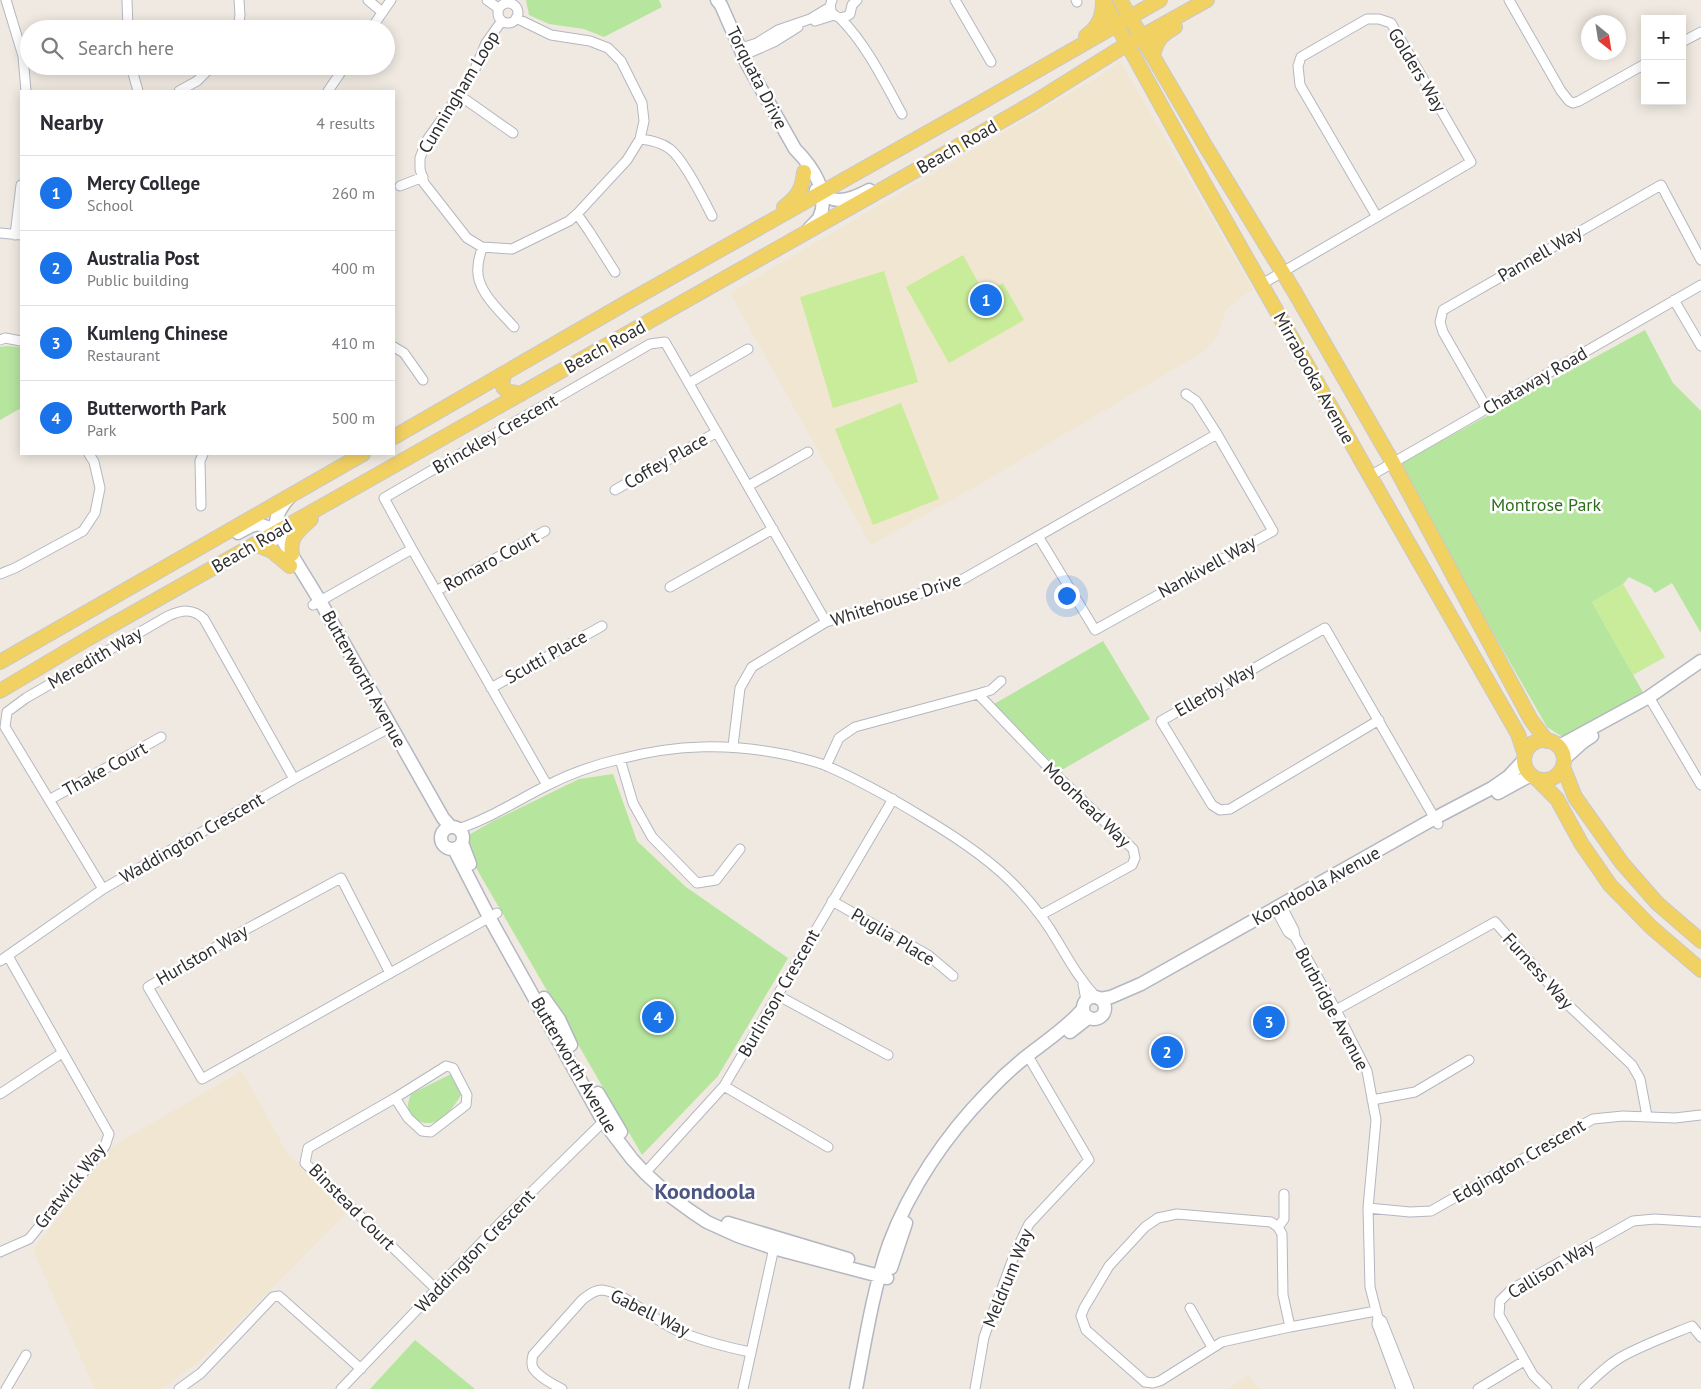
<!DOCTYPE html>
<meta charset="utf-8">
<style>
body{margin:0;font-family:"PT Sans",sans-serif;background:#f7f7f7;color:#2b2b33}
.controls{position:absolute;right:15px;top:15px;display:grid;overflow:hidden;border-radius:0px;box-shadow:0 2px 12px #0003}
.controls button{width:45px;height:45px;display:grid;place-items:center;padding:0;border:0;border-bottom:1px solid #e1e1e2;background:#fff;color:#2b2b33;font:25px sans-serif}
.compass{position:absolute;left:1581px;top:15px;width:45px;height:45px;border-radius:50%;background:#fff;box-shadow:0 2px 12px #0003;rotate:150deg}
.you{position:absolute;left:1066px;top:595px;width:18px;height:18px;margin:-12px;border:4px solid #fff;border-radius:50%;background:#1a73e8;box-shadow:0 0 0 8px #1a73e833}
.badge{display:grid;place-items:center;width:32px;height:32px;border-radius:50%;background:#1a73e8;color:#fff;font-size:16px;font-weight:700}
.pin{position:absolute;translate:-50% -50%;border:2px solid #fff;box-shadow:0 1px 5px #0006}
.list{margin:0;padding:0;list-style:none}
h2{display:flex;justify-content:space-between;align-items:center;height:65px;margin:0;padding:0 20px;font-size:21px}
h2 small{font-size:16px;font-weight:400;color:#7c7c81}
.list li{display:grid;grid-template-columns:32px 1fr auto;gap:15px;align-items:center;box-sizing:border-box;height:75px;padding:0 20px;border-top:1px solid #e1e1e2}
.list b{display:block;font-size:19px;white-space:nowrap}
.list p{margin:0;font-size:16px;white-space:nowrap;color:#7c7c81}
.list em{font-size:16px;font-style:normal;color:#7c7c81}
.icon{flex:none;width:28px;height:28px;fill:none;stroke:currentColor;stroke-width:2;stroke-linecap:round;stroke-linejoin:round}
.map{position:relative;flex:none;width:1701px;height:1389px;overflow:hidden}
.search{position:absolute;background:#fff;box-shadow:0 2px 12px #0003;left:20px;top:20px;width:375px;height:55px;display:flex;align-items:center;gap:12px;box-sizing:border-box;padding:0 18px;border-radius:28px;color:#7c7c81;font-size:19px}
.panel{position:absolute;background:#fff;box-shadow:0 2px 12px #0003;left:20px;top:90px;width:375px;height:365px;border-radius:0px}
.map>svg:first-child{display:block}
.education{fill:#f0e6d1}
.green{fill:#b6e59e}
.pitch{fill:#c9ec9a}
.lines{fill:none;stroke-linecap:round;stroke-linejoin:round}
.street-casing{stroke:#b4b7c1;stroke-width:11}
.secondary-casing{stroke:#b4b7c1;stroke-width:15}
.primary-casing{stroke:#c9c9c9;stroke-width:16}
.street{stroke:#fff;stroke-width:9}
.secondary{stroke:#fff;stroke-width:12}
.primary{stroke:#f2d163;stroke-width:14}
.labels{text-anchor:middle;stroke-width:5;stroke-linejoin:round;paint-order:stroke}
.street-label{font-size:18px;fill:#2e2e2e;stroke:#fff}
.park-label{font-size:18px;fill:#2c6e1b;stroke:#fff}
.district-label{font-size:22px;font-weight:bold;fill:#4d5680;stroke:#fff}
</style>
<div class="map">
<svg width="1701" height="1389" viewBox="0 0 1701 1389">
<rect width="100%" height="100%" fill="#efe9e1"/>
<path class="education" d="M 1120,61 L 1253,290 L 1241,297 L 1226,310 L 1217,336 L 1206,350 L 980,484 L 871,545 L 730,293 L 1098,77 Z
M 242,1071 L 287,1153 L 346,1213 L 227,1334 L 198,1362 L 163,1388 L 157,1389 L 95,1389 L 33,1250 L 113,1146 Z
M 1249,1375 L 1259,1389 L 1228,1389 Z"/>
<path class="green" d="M 526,0 L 659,0 L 662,7 L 604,37 L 584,29 L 549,24 L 529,15 Z
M 1645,330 L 1673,383 L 1701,411 L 1701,633 L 1672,583 L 1655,593 L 1651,588 L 1629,577 L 1623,584 L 1592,602 L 1645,696 L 1566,739 L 1547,727 L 1397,465 Z
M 6,346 L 21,347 L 21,408 L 0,420 L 0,347 Z
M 1103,641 L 1150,719 L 1060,771 L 994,704 Z
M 613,774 L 637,841 L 686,887 L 788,958 L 718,1076 L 642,1155 L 460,840 L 493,821 L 579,779 Z
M 451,1074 L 457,1082 L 461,1095 C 455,1105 447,1116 437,1121 C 425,1127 408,1119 408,1105 C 408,1102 410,1097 411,1094 Z
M 415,1340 L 475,1389 L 370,1389 Z"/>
<path class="pitch" d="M 963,255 L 984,293 L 1003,283 L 1024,320 L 949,363 L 906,287 Z
M 884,271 L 918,382 L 833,408 L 800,297 Z
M 901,403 L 939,499 L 873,525 L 835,429 Z
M 1623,584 L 1665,657 L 1633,675 L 1592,602 Z"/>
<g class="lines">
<g class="street-casing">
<path id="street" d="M 6,0 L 23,56 L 26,91
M 127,0 L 128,29
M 368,0 L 382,12
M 487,0 L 498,8
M 832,0 C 826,13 839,23 850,14 L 852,5 L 857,0
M 955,0 L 991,62
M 1076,0 L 1077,2
M 1509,0 L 1561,91 L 1569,101 L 1573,103 L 1579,101 L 1645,64
M498 13a10 10 0 1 1 20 0a10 10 0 1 1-20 0Z
M 840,18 C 866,44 884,81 902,114
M 815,21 L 834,15
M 501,22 L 486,43 L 475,69 L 459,95 L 427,140 L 420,158 L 420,169 L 424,183 L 467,238 L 482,247 L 512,249 L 569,221 L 577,214 L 627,160 L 640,139 L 644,121 L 642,103 L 621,61 L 608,48 L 590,41 L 551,35 L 516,18
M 238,29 L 240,15 L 239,0
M 371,29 L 391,0
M 1682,42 L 1701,32
M 739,49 L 757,43 L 778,30 L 810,19 L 830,7
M 742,56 L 774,42 L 798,27
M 131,66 L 138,91
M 179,91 L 197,81 L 212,66
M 328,91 L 345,66
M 459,95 L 513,133
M 640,139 C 650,140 661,142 670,149 C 683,159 704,200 712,216
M 400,186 L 423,177
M 577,214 L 589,231 L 615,272
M 0,233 L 21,235
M 15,235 L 21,185
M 482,247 C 481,253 478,260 478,267 C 475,290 500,311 514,327
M 1262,284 L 1471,162 L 1391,23 L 1379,19 L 1367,19 L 1301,57 L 1298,66 L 1300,85 L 1377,217
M 1674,300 L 1701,346
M 0,340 L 5,338 L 21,341
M 394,347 L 404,353 L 423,380
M 689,383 L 748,349
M 1487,409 L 1443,332 L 1440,322 L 1443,310 L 1661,185 L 1701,260
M 1370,476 L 1701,285
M 748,486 L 808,452
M 615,490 L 717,432
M 201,506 L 200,461 L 203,454
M 1038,536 L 1095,630 L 1273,531 L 1217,434 L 1196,401 L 1186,394
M 0,574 L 15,568 L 83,531 L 95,513 L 100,488 L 94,462 L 89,454
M 670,587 L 773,529
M 436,591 L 545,531
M 313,605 L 412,549
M 491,688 L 602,626
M 978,694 L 991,690 L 1001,681
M 1649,697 L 1701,785
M 1379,720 L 1230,809 L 1220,810 L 1212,805 L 1161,721 L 1325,628 L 1438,824
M 733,746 L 740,688 L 752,667 L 826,622 L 958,582 L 1217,434
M 620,759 L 633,803 L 652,837 L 697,883 L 716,880 L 740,849
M 826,766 L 839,738 L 855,727 L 978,694 L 1047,766 L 1133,849 L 1135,858 L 1132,865 L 1041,915
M 547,785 L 412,549 L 384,498 L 650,344 L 665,342 L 826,622
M 49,800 L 161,737
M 458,829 C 489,819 516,801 546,786 C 569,774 594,765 620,759 C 677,744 730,743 788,755 C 801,758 815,761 827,766 C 861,781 893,799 924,818 C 956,837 995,863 1020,891 C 1034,906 1047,923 1058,942 C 1070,962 1080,980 1096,997
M 103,889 L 5,727 L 7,712 L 26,698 L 168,616 C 182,610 193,608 204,619 L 294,779
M 832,901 L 928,955 L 953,976
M 1281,905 L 1294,930 L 1295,937 L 1336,1010 L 1367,1071 L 1376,1120 L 1368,1208 L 1370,1287 L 1378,1318 L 1377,1324 L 1401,1389
M 1275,908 L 1288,932 L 1292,935
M 0,961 L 103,889 L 294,779 L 391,727
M 390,973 L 341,878 L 243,931 L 148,987 L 202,1079 L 497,913
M 1083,984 L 1086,1000
M 777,995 L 888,1055
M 1336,1010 L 1495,922 L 1566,1003 L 1632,1065 L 1640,1079 L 1647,1116
M 724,1086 L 828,1147
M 0,1094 L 62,1053
M 395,1098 L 408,1118 L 422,1131 L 431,1132 L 466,1105 L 467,1095 L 453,1068 L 446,1066 L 395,1098 L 308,1148 L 305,1163 L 437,1290
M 1372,1100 L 1415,1092 L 1469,1060
M 645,1173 L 724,1086 L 893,799
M 1368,1208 L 1410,1212 L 1431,1211 L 1593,1119 L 1623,1116 L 1675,1118 L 1701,1115
M 1278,1227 L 1284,1219 L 1284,1194
M 0,1252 L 29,1239 L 105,1146 L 109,1134 L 8,956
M 1190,1308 L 1212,1347
M 1378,1318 L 1382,1321 L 1409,1389
M 1290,1327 L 1283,1295 L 1282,1234 L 1278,1227 L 1271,1222 L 1177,1214 L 1158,1218 L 1145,1227 L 1109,1266 L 1084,1308 L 1081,1316 L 1086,1330 L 1145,1382 L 1153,1383 L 1160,1381 L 1222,1342 L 1290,1327 L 1376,1311
M 6,1389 L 26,1355
M 179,1389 L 201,1373 L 273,1297 L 279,1296 L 361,1369
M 341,1389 L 500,1223 L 607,1118
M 562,1389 C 554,1385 538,1376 533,1368 C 531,1364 532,1359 533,1355 L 582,1300 C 587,1296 594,1290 602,1290 C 624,1292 655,1321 676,1330 C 699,1340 726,1347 750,1352
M 743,1389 L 775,1243
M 975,1389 L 984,1337 L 1015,1253 L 1029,1224 L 1089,1160 L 1028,1056
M 1478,1389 L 1524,1361
M 1547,1389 L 1533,1375 L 1499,1315 L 1500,1301 L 1512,1289 L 1633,1221 L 1655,1219 L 1701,1222
M 1583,1389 C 1596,1377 1609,1363 1625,1355 C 1646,1344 1670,1335 1692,1326 L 1701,1337"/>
</g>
<g class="secondary-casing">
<path id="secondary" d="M 717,0 L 721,5 L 746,62 L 795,149 C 812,166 831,193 819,218 C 816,222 811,226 808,230
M 816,190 C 821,192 825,196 830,198 C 842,204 858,196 869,190
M 238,533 L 251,526 L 258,524 L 267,527 L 282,539 L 320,601 L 443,818 L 451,827
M 275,539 C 273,522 278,510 289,498
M 1559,746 L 1649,697 L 1701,661
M 1564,759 L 1583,742 L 1592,736
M 1498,793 L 1531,775
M441 838a11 11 0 1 1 22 0a11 11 0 1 1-22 0Z
M 462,843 L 470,864
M 454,849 L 489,917 L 603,1121 L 632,1159 L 645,1173 L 670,1196 L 692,1212 L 707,1222 L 738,1236 L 773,1248 L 887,1278
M1083 1008a11 11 0 1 1 22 0a11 11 0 1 1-22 0Z
M 544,998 L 559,1019 L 571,1045
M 1100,999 L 1111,997 L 1141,984 L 1435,818 L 1492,788 L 1508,777 L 1524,760
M 1070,1032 L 1088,1018
M 598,1093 L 621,1132
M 728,1223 L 848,1259
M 891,1268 L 906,1223
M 856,1389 C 865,1342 873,1290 889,1244 C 910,1188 946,1135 988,1092 C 1000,1079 1013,1067 1027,1056 C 1046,1041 1066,1028 1082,1010"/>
</g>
<g class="primary-casing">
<path id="primary" d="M 1103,0 L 1200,176 L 1370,476 L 1518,734 L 1525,755
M 1120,0 L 1206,147 L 1294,291 L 1393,463 L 1531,720 L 1547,741
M 1086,36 C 1099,27 1103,16 1103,0
M 1153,56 C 1156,41 1161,35 1175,27
M 784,207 C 797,198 803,188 804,172
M 505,373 C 498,391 506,391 521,394
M 394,437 L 631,300 L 982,102 L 1160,0
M 255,544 L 272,551 L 290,566
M 292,554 C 289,537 299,530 311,519
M 0,662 L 363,454
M 0,691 L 89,638 L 920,168 L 1033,103 L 1121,48 L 1207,0
M1524 760a20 20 0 1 1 40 0a20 20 0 1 1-40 0Z
M 1563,767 L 1575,797 L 1622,863 L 1657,903 L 1701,941
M 1537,779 L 1557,799 L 1581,843 L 1610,885 L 1651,927 L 1701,970"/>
</g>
<use href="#street" class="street"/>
<use href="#secondary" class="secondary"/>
<use href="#primary" class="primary"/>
</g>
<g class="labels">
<g class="street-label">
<text transform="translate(1417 70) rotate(59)" y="6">Golders Way</text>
<text transform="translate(757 78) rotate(63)" y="6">Torquata Drive</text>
<text transform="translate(459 92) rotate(-59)" y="6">Cunningham Loop</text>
<text transform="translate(957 147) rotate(-30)" y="6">Beach Road</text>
<text transform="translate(1540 254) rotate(-30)" y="6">Pannell Way</text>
<text transform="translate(605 347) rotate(-29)" y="6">Beach Road</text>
<text transform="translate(1314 378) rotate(61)" y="6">Mirrabooka Avenue</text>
<text transform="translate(1535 381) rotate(-30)" y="6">Chataway Road</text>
<text transform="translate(495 434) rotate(-30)" y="6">Brinckley Crescent</text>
<text transform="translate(666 461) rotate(-30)" y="6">Coffey Place</text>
<text transform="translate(252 546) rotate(-30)" y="6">Beach Road</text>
<text transform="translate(491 561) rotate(-29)" y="6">Romaro Court</text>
<text transform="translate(1207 567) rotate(-29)" y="6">Nankivell Way</text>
<text transform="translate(896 600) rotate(-18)" y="6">Whitehouse Drive</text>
<text transform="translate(546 657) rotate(-29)" y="6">Scutti Place</text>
<text transform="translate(95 658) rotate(-30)" y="6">Meredith Way</text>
<text transform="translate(364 679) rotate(61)" y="6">Butterworth Avenue</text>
<text transform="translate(1215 690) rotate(-30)" y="6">Ellerby Way</text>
<text transform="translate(105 769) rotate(-29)" y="6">Thake Court</text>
<text transform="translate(1087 805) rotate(44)" y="6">Moorhead Way</text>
<text transform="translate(192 838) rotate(-30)" y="6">Waddington Crescent</text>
<text transform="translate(1316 886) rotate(-29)" y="6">Koondoola Avenue</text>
<text transform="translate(893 937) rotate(31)" y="6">Puglia Place</text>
<text transform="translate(202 955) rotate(-30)" y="6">Hurlston Way</text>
<text transform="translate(1538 971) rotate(48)" y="6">Furness Way</text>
<text transform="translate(779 993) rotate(-60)" y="6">Burlinson Crescent</text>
<text transform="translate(1332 1009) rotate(62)" y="6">Burbridge Avenue</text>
<text transform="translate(574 1065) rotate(60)" y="6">Butterworth Avenue</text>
<text transform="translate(1519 1161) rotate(-30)" y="6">Edgington Crescent</text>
<text transform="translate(70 1186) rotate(-52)" y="6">Gratwick Way</text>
<text transform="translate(352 1207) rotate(45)" y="6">Binstead Court</text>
<text transform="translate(475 1251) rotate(-46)" y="6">Waddington Crescent</text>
<text transform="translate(1551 1269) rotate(-31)" y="6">Callison Way</text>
<text transform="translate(1008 1278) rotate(-68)" y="6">Meldrum Way</text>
<text transform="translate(650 1313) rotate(26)" y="6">Gabell Way</text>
</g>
<g class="park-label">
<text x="1546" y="511">Montrose Park</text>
</g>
<g class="district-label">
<text x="705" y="1199">Koondoola</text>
</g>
</g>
</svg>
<div class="controls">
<button>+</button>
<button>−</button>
</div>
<svg class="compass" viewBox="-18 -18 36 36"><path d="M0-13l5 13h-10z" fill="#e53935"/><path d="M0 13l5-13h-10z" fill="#7c7c81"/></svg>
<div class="you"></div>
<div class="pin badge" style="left:986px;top:300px">1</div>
<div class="pin badge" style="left:1167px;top:1052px">2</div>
<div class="pin badge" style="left:1269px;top:1022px">3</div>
<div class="pin badge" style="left:658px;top:1017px">4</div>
<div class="search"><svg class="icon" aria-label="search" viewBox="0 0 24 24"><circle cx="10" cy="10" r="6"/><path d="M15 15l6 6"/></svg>Search here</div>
<section class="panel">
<h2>Nearby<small>4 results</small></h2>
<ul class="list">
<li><span class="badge">1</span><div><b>Mercy College</b><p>School</p></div><em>260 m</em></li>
<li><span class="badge">2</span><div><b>Australia Post</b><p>Public building</p></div><em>400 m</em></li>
<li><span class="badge">3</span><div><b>Kumleng Chinese</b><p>Restaurant</p></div><em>410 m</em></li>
<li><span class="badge">4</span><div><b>Butterworth Park</b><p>Park</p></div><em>500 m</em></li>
</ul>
</section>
</div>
